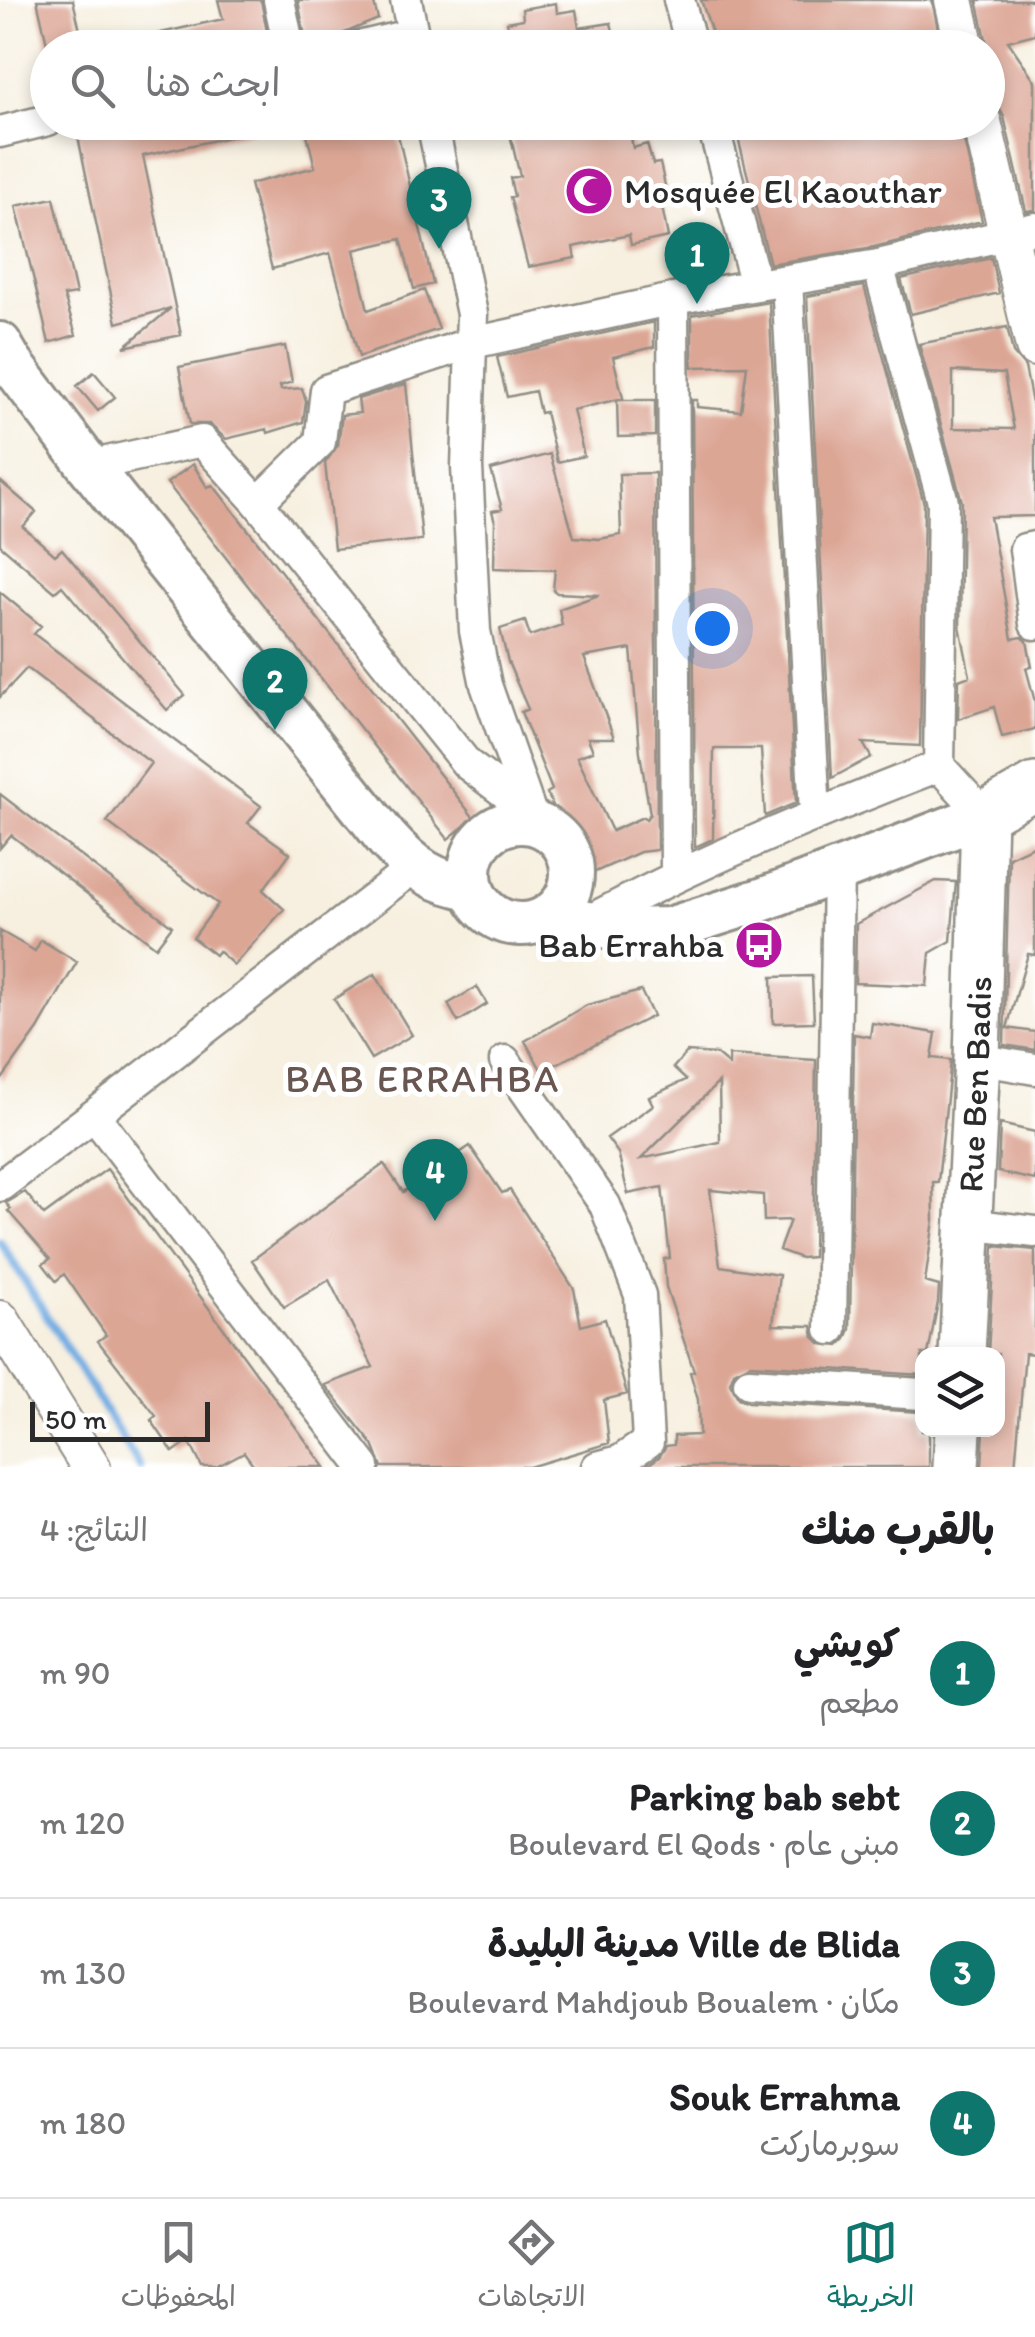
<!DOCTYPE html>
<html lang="ar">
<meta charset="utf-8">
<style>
body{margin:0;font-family:Itim,"Playpen Sans Arabic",sans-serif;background:#f2f2f2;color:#202124;direction:rtl}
.controls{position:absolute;right:30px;bottom:30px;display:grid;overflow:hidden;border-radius:20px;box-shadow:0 5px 15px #0003}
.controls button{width:90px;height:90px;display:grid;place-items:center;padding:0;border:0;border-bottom:2px solid #e0e0e0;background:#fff;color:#202124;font:50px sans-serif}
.scale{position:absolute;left:30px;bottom:25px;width:180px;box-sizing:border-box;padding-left:10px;border:5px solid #2b2b2b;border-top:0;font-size:28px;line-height:35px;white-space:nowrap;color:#2b2b2b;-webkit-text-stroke:8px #fff;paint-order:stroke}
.you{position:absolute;left:712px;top:628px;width:35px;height:35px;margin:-25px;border:8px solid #fff;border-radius:50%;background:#1a73e8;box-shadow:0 0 0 15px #1a73e833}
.badge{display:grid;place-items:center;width:65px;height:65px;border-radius:50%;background:#0f766e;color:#fff;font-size:32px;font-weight:700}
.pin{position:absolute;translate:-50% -82px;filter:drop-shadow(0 2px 5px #0008)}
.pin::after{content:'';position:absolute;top:52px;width:35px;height:30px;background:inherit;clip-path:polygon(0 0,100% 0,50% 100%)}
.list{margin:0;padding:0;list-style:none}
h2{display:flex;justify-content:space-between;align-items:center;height:130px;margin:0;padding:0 40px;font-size:42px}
h2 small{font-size:32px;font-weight:400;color:#757577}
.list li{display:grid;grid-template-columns:65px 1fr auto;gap:30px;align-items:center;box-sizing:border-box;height:150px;padding:0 40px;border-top:2px solid #e0e0e0}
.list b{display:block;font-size:38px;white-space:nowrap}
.list p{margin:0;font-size:32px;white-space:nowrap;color:#757577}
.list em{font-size:32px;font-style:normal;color:#757577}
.icon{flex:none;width:55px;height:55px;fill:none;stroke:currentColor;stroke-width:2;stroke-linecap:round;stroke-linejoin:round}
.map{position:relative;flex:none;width:1035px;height:1467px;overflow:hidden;direction:ltr}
.search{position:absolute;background:#fff;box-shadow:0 5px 15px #0003;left:30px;right:30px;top:30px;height:110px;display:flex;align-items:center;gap:25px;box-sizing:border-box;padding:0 35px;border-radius:55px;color:#757577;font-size:38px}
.sheet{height:730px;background:#fff}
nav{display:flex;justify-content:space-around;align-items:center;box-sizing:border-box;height:140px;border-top:2px solid #e0e0e0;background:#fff;font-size:28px;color:#757577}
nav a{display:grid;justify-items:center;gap:5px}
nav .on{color:#0f766e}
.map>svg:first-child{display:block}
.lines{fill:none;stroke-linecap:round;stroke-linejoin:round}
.stream{stroke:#73ade3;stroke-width:8}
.building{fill:#dca695;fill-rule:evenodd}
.minor-casing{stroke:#918e86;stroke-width:35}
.tertiary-casing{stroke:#918e86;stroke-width:42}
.secondary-casing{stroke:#918e86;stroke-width:48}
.primary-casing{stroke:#918e86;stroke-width:50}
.minor{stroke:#fff;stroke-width:30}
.tertiary{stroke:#fff;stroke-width:38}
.secondary{stroke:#fff;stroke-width:42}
.primary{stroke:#fff;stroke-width:45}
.labels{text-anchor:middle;stroke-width:10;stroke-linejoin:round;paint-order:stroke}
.poi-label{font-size:35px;fill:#2b2b2b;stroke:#fff;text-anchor:start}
.street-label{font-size:35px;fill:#2b2b2b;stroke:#fff}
.neighbourhood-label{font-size:38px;letter-spacing:2.5px;fill:#695650;stroke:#fff}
</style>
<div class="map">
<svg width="1035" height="1467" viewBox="0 0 1035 1467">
<rect width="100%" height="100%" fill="#fff"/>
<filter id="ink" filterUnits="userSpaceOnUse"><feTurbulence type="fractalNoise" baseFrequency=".01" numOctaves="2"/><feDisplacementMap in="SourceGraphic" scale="20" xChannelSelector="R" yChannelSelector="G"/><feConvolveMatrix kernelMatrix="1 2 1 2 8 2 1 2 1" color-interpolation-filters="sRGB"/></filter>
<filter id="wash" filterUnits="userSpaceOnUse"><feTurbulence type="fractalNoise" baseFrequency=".0048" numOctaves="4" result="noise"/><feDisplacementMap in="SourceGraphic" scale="40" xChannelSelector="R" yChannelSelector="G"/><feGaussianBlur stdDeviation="2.25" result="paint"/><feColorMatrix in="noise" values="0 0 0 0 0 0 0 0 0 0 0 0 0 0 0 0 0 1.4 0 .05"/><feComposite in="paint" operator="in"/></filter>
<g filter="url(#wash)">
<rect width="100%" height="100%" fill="#f7f0e0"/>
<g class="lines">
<path class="stream" d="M 0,1241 L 140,1467"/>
</g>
<g id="blocks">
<path class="building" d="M 37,0 L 73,0 L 84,48 L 48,48 Z
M 218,0 L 261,0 L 270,48 L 134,48 L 134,39 L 223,19 Z
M 298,0 L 373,0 L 378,19 L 342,34 L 336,48 L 307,48 Z
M 701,0 L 932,0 L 942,48 L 717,48 Z
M 977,0 L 1035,0 L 1035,34 L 1008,41 L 1035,81 L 1035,210 L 1026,211 L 1004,117 L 998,106 L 988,100 L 988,48 Z
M 556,3 L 557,13 L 576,10 L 579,28 L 611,23 L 617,48 L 513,48 L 507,22 L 523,19 L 522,9 Z
M 75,122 L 255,122 L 256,131 L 143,156 L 181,335 L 124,347 L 171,308 L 117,323 Z
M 304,122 L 395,122 L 433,284 L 414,289 L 401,239 L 354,250 L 368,310 L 424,290 L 439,329 L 359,357 L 330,253 L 272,269 L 250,184 L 315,167 Z
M 507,122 L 628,122 L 633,148 L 647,144 L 653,164 L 660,163 L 666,190 L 659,192 L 668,237 L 631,245 L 629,235 L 573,247 L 575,258 L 528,267 L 510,197 L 514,196 L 510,178 L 520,176 Z
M 734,122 L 960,122 L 982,221 L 874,247 L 770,264 Z
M 54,198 L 76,294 L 64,296 L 76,335 L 49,343 L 16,206 Z
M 991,258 L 999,293 L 911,314 L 901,279 Z
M 864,286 L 924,504 L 920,746 L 863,743 L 871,757 L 832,778 L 807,296 Z
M 769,302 L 796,803 L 765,816 L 761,749 L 714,749 L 713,839 L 695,847 L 692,400 L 697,400 L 697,407 L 741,411 L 747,366 L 692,367 L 692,315 Z
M 654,322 L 654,347 L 613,357 L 623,398 L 573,410 L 584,456 L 557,462 L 545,412 L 540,413 L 535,391 L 507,397 L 497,357 Z
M 1007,327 L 1013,353 L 1025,367 L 1035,419 L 1035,516 L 990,517 L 1012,639 L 1022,637 L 1027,641 L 1032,667 L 1026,668 L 1035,702 L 1035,729 L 1002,737 L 994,707 L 958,719 L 959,680 L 970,676 L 960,626 L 962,502 L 919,344 ZM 953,371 L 1004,374 L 1014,429 L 953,428 Z
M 285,346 L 292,382 L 280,386 L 281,390 L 302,388 L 306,401 L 303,422 L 268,433 L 267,429 L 226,439 L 209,424 L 190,424 L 179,367 Z
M 94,372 L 115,397 L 98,411 L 77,386 Z
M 406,384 L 422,540 L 334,549 L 325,463 L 338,445 L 342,415 L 360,413 L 358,399 Z
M 617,400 L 655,400 L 655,436 L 618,437 Z
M 550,454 L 574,537 L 599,539 L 621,535 L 619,474 L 655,473 L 657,850 L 640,852 L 586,876 L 547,793 L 552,790 L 521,712 L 528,709 L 508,662 L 500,629 L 525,621 L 530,636 L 562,625 L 559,609 L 599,595 L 557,593 L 553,590 L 555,570 L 494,568 L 495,522 L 492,511 L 502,509 L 491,470 ZM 631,649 L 640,753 L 650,814 L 646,819 L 643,817 L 612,831 L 577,757 L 593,751 L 588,738 L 614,738 L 584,657 Z
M 193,464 L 207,487 L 213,485 L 474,818 L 448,839 L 167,483 Z
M 0,481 L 36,512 L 23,527 L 55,555 L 62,549 L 185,695 L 167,710 L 62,586 L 55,592 L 0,545 Z
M 0,592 L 41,626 L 34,634 L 261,806 L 248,823 L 290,853 L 263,890 L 284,909 L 234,965 L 218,951 L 215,955 L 193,938 L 218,904 L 107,822 L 151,763 L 27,668 L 0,697 Z
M 0,794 L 172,926 L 156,947 L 11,835 L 0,848 Z
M 1035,845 L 1035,955 L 1028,954 L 1007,1028 L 1035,1032 L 1035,1050 L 1004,1045 L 1009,857 Z
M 936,881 L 956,882 L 951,941 L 930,953 L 927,986 L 855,983 L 856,924 Z
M 0,931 L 35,951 L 41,940 L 77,962 L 38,1029 L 0,1082 Z
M 375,974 L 412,1035 L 371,1059 L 334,999 Z
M 812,976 L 814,1022 L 773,1023 L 772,977 Z
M 477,987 L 487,1004 L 458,1022 L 448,1004 Z
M 641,991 L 653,1016 L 542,1071 L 525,1041 L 587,1005 Z
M 872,1023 L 936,1033 L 932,1058 L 951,1060 L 938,1182 L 933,1182 L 934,1220 L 925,1282 L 939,1286 L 938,1302 L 928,1354 L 922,1354 L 922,1375 L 750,1364 L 734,1372 L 730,1383 L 738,1398 L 748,1402 L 922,1412 L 922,1431 L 929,1431 L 929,1467 L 645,1467 L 659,1457 L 666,1446 L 674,1445 L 674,1436 L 699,1435 L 698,1400 L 690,1372 L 694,1371 L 666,1287 L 664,1259 L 670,1258 L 662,1187 L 628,1194 L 618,1153 L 607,1138 L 653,1105 L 649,1097 L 686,1080 L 673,1068 L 687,1052 L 716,1054 L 729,1065 L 729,1055 L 816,1060 L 813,1257 L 801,1258 L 779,1250 L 790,1220 L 764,1221 L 763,1195 L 710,1190 L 720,1266 L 779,1275 L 773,1325 L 812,1326 L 814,1337 L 821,1344 L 839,1346 L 846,1339 L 850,1329 L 854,1034 L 870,1037 ZM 719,1082 L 720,1142 L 641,1159 Z
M 1000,1124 L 1035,1132 L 1035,1180 L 998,1172 Z
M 470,1146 L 502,1193 L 510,1190 L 574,1289 L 581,1326 L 605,1319 L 627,1394 L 604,1400 L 609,1443 L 529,1467 L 382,1467 L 373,1445 L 325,1385 L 373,1367 L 329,1280 L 284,1307 L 252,1260 L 384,1164 L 403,1192 Z
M 107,1169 L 325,1467 L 255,1467 L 244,1452 L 216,1467 L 202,1467 L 189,1441 L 173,1452 L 151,1420 L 156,1416 L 98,1341 L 106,1335 L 64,1274 L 56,1281 L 43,1264 L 50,1259 L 8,1211 L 11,1209 L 6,1203 L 25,1192 L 44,1215 Z
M 994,1246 L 1035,1250 L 1035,1354 L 1025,1353 L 1015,1467 L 982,1467 L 984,1430 L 998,1430 L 998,1354 L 988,1354 Z"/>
</g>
</g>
<g filter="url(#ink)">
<use href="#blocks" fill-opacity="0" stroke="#918e86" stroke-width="2.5"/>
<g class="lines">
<g class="minor-casing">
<path id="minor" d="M 279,0 L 289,48
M 406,0 L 416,48
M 679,0 L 692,48
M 354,48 L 413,34
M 432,122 L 472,314 L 467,467 L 475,631 L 486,685 L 530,811
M 712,122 L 756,285
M 0,132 L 48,120
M 878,265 L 943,502 L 939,766
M 787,280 L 815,814
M 673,299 L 676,875
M 89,466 L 202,441 L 258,503
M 1035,547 L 1025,549 L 1035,624
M 529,811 L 467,764 L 258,503 L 320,442 L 326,390 L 472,343 L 673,299 L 878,265 L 1035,228
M 583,924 C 698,862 817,813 939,766 L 984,815
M 977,1059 L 1035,1069
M 505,1061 L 605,1205 L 640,1295 L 648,1442 L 620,1461 L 597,1467
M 0,1186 L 94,1115
M 968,1224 L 1035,1232
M 831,1329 L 838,869
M 749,1383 L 922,1394
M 364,1467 L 94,1115 L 413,868"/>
</g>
<g class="tertiary-casing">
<path id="tertiary" d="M 954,0 L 965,48
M 982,122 L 1035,347
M 0,1320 L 91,1467"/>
</g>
<g class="secondary-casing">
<path id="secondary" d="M 0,344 L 11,363 L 89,466 L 387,839 C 413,868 434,882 472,888
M470 873a51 51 0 1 1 102 0a51 51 0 1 1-102 0Z
M 552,916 L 623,930 L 669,929 L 764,899 L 984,815"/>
</g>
<g class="primary-casing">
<g id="primary">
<path d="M 984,815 L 1035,786"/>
<path id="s1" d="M 962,1354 L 977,1059 L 984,815"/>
<path d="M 956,1467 L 958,1430"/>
</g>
</g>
<use href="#minor" class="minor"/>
<use href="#tertiary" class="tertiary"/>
<use href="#secondary" class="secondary"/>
<use href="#primary" class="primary"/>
</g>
</g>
<defs>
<g id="mosque-disc" transform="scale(2.5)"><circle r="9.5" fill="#b5179e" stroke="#fff"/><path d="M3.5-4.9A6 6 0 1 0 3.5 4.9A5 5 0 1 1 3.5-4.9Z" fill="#fff"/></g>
<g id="bus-disc" transform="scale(2.5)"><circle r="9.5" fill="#b5179e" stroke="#fff"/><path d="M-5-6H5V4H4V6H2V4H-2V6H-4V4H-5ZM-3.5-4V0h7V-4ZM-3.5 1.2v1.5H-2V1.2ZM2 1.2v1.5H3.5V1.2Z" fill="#fff"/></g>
</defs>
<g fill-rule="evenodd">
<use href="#mosque-disc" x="589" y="191"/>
<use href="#bus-disc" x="759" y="945"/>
</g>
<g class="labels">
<g class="poi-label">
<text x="624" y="203">Mosquée El Kaouthar</text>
<text x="724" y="957" text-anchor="end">Bab Errahba</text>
</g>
<g class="street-label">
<text dy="12" stroke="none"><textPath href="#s1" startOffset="270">Rue Ben Badis</textPath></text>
</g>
<g class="neighbourhood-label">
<text x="423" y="1092">BAB ERRAHBA</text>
</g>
</g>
</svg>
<div class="controls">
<button><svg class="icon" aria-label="layers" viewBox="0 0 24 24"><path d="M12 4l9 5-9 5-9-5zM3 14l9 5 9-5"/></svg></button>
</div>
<div class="scale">50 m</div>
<div class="you"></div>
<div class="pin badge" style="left:697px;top:304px">1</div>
<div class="pin badge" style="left:275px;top:730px">2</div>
<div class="pin badge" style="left:439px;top:249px">3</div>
<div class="pin badge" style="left:435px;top:1221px">4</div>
<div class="search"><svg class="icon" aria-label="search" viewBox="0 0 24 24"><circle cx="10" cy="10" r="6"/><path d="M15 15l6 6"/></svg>ابحث هنا</div>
</div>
<section class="sheet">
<h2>بالقرب منك<small>النتائج: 4</small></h2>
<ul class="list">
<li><span class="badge">1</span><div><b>كويشي</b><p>مطعم</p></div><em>90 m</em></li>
<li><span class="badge">2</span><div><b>Parking bab sebt</b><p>مبنى عام · Boulevard El Qods</p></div><em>120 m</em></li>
<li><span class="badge">3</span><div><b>Ville de Blida مدينة البليدة</b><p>مكان · Boulevard Mahdjoub Boualem</p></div><em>130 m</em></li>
<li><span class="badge">4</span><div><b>Souk Errahma</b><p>سوبرماركت</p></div><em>180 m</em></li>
</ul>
</section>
<nav>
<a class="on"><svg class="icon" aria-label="map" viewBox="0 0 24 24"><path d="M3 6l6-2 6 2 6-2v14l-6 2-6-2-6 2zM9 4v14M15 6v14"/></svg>الخريطة</a>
<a><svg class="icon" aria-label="directions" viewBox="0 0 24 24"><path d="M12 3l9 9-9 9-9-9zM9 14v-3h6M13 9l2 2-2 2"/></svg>الاتجاهات</a>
<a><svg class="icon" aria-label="saved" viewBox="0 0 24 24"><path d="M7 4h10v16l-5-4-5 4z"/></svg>المحفوظات</a>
</nav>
